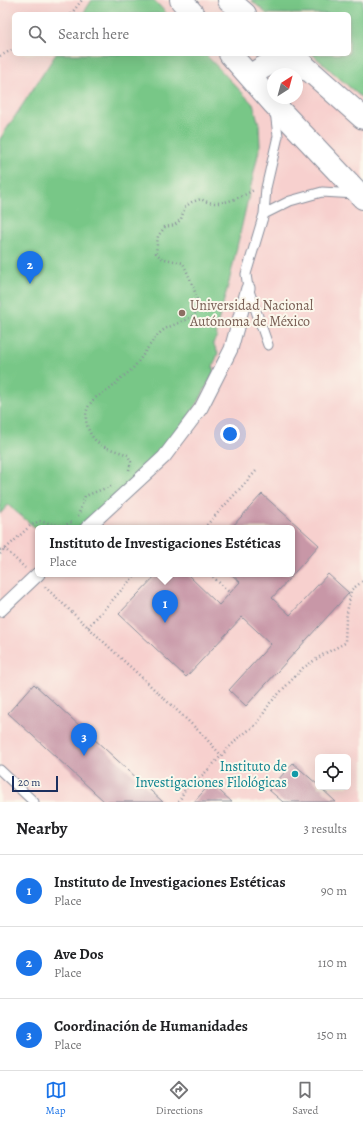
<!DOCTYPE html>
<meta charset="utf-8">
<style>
body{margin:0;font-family:Alegreya,serif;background:#f2f2f2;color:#202124}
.controls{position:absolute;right:12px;bottom:12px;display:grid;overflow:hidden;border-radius:6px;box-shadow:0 4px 16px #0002}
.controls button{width:36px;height:36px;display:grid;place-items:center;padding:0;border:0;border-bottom:1px solid #e0e0e0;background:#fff;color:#202124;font:20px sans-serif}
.compass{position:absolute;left:267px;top:68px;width:36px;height:36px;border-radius:50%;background:#fff;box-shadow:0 4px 16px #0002;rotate:36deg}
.scale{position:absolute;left:12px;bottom:10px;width:46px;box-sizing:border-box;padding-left:4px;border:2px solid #1b2f5e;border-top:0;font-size:11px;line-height:14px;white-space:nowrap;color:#1b2f5e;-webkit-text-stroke:3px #fbf7ec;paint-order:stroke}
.you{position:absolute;left:230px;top:434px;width:14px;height:14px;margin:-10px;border:3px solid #fff;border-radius:50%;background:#1a73e8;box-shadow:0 0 0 6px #1a73e833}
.badge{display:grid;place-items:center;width:26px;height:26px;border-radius:50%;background:#1a73e8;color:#fff;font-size:13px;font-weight:700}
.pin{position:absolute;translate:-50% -33px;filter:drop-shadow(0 1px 2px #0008)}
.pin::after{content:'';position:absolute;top:21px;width:14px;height:12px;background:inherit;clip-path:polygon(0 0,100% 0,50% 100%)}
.popup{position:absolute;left:35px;top:525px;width:260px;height:52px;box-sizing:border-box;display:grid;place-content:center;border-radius:6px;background:#fff;filter:drop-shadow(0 1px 3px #0005);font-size:13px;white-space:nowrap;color:#757577}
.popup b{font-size:15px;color:#202124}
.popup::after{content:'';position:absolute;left:50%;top:100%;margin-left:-8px;border:8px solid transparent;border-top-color:#fff}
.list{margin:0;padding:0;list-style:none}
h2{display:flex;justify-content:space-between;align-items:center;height:52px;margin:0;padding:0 16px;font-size:17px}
h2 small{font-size:13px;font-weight:400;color:#757577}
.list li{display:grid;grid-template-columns:26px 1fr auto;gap:12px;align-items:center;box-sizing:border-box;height:72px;padding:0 16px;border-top:1px solid #e0e0e0}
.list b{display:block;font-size:15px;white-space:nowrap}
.list p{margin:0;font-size:13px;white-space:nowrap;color:#757577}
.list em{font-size:13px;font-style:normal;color:#757577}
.icon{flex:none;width:22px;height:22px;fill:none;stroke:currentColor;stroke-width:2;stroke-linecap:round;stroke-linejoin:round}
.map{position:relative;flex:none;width:363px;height:802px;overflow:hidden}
.search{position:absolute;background:#fff;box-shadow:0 4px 16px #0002;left:12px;right:12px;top:12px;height:44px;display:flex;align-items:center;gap:10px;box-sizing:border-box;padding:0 14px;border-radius:6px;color:#757577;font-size:15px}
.sheet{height:268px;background:#fff}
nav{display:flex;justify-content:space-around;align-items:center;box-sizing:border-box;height:56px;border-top:1px solid #e0e0e0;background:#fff;font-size:11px;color:#757577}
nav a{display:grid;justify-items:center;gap:2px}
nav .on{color:#1a73e8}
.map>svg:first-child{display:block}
.built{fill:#f7d0ce;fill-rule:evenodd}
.green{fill:#78c787;stroke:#4a7b72}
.building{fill:#c897a7}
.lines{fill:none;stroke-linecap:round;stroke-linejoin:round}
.service-casing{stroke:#888d9a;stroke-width:11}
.pedestrian-casing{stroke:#888d9a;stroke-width:15}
.tertiary-casing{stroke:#888d9a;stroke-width:24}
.path{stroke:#888d9a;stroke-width:2.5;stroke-dasharray:1 3;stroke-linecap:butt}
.service{stroke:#fff;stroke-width:9}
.pedestrian{stroke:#fff;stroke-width:13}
.tertiary{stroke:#fff;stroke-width:22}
.education-dot{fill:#8d6e63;stroke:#fbf7ec;stroke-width:1.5}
.culture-dot{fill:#0f9aa8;stroke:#fbf7ec;stroke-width:1.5}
.labels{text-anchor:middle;stroke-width:4;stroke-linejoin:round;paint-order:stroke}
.education-label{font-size:14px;fill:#785e54;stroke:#fbf7ec;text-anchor:start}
.culture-label{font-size:14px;fill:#0d838f;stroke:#fbf7ec;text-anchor:end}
</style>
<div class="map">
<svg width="363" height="802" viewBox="0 0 363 802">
<rect width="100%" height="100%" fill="#fbf7ec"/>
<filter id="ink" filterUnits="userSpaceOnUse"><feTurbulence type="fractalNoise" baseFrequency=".025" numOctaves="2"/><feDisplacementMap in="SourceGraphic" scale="8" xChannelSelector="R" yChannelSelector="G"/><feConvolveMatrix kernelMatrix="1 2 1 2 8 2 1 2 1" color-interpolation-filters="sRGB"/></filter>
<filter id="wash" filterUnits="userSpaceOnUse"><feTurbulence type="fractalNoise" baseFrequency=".012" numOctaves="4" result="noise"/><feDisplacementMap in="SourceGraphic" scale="16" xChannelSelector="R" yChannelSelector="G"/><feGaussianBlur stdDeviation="0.9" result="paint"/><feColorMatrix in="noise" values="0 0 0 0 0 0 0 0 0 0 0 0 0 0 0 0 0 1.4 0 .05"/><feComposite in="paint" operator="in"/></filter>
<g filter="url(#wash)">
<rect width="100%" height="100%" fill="#f5ebd6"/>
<path class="built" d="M 0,0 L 363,0 L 363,802 L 0,802 ZM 14,14 L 349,14 L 349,54 L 14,54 ZM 273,74 L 297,74 L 297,98 L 273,98 ZM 38,528 L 292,528 L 292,574 L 38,574 ZM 318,757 L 348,757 L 348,787 L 318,787 Z"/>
<path class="green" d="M 92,0 L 154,0 L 167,14 L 83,14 Z
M 251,0 L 363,0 L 363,99 L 312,54 L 349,54 L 349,14 L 267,14 Z
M 56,54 L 205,54 L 253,104 L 259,124 L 260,146 L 229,282 L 216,329 L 217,336 L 213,343 L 218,353 L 213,367 L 214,372 L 199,401 L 162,456 L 84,528 L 38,528 L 38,530 L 8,505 L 0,514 L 0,139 Z"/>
<g id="blocks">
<path class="building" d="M 262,494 L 319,545 L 272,598 L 290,615 L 328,574 L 349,593 L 246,706 L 229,690 L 271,644 L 242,617 L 186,677 L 119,614 L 157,574 L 187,574 L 219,605 L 240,582 L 231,574 L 292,574 L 292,528 L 231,528 Z
M 34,684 L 163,802 L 105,802 L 8,713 Z
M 293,763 L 318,785 L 318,787 L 320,787 L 336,802 L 283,802 L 269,790 Z
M 211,783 L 232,802 L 194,802 Z"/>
</g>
</g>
<g filter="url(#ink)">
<use href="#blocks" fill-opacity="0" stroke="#888d9a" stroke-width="1"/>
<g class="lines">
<g class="service-casing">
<path id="service" d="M 264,214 L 290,201 L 322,192 L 356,194
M 268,345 L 248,288 L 246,274 L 264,214 L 266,188 L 278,136 L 275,111
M 0,770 L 34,802"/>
</g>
<g class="pedestrian-casing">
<path id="pedestrian" d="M 87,528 L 164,457 L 201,408 L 231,349 L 248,288
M 0,610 L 38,574"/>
</g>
<g class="tertiary-casing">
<path id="tertiary" d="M 181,0 L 193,14
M 229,0 L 245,14
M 230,54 L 274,104 L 363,198
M 291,54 L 363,118
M 250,76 C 275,58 279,60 307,70"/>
</g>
<path class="path" d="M 71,14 L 82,0
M 0,56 L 14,49
M 129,470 L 131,462 L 128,455 C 121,452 112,450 105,447 C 90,441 80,418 90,404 C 95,396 103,394 110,389 C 114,386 117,382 121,378 C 124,376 127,374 130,371 C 143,359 151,338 165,329 C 174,324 196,318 198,309 C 200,300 187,272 183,263 L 161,258 L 156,253 L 158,236 L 165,227 L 175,225 L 181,219 L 185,207 L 192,202 L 201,199 C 217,209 239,198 254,190
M 78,516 L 85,496 L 111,486
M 204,528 L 258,469
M 0,550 L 5,549 L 25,568
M 0,554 L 30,526 L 39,521 L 63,526 L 74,521
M 210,574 L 230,593
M 45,587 L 201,733 L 221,755
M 88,627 L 136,574
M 179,802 L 185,789 L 204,774 L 238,738 L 257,724 L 270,703 L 303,668 L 324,654 L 345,643 L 346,619 L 351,590 L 363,581"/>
<use href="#service" class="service"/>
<use href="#pedestrian" class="pedestrian"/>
<use href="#tertiary" class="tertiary"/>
</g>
</g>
<circle class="education-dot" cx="182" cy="313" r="4"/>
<circle class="culture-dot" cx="295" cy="774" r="4"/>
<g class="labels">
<g class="education-label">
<text x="190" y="310">Universidad Nacional<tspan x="190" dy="16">Autónoma de México</tspan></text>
</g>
<g class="culture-label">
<text x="287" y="771">Instituto de<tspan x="287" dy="16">Investigaciones Filológicas</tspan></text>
</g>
</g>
</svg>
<div class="controls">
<button><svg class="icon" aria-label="locate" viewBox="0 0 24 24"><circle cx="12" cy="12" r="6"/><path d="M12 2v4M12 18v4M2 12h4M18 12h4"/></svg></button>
</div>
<svg class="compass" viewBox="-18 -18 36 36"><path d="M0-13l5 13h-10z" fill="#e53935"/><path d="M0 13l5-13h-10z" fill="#757577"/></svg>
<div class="scale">20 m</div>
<div class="you"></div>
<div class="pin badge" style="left:165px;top:623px">1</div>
<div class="popup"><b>Instituto de Investigaciones Estéticas</b>Place</div>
<div class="pin badge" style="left:30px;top:284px">2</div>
<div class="pin badge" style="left:84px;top:756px">3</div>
<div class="search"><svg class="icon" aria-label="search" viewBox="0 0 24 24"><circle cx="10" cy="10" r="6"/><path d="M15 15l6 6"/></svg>Search here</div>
</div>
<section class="sheet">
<h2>Nearby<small>3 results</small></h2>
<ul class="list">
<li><span class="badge">1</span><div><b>Instituto de Investigaciones Estéticas</b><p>Place</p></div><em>90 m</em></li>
<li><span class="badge">2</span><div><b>Ave Dos</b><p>Place</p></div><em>110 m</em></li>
<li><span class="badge">3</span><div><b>Coordinación de Humanidades</b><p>Place</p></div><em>150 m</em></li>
</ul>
</section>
<nav>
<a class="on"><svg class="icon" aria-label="map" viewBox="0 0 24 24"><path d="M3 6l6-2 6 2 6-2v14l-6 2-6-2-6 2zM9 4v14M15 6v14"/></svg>Map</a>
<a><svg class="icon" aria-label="directions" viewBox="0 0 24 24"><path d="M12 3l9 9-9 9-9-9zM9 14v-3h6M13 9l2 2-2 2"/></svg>Directions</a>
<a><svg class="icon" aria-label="saved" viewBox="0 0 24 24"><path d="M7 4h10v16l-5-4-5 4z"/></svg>Saved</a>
</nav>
